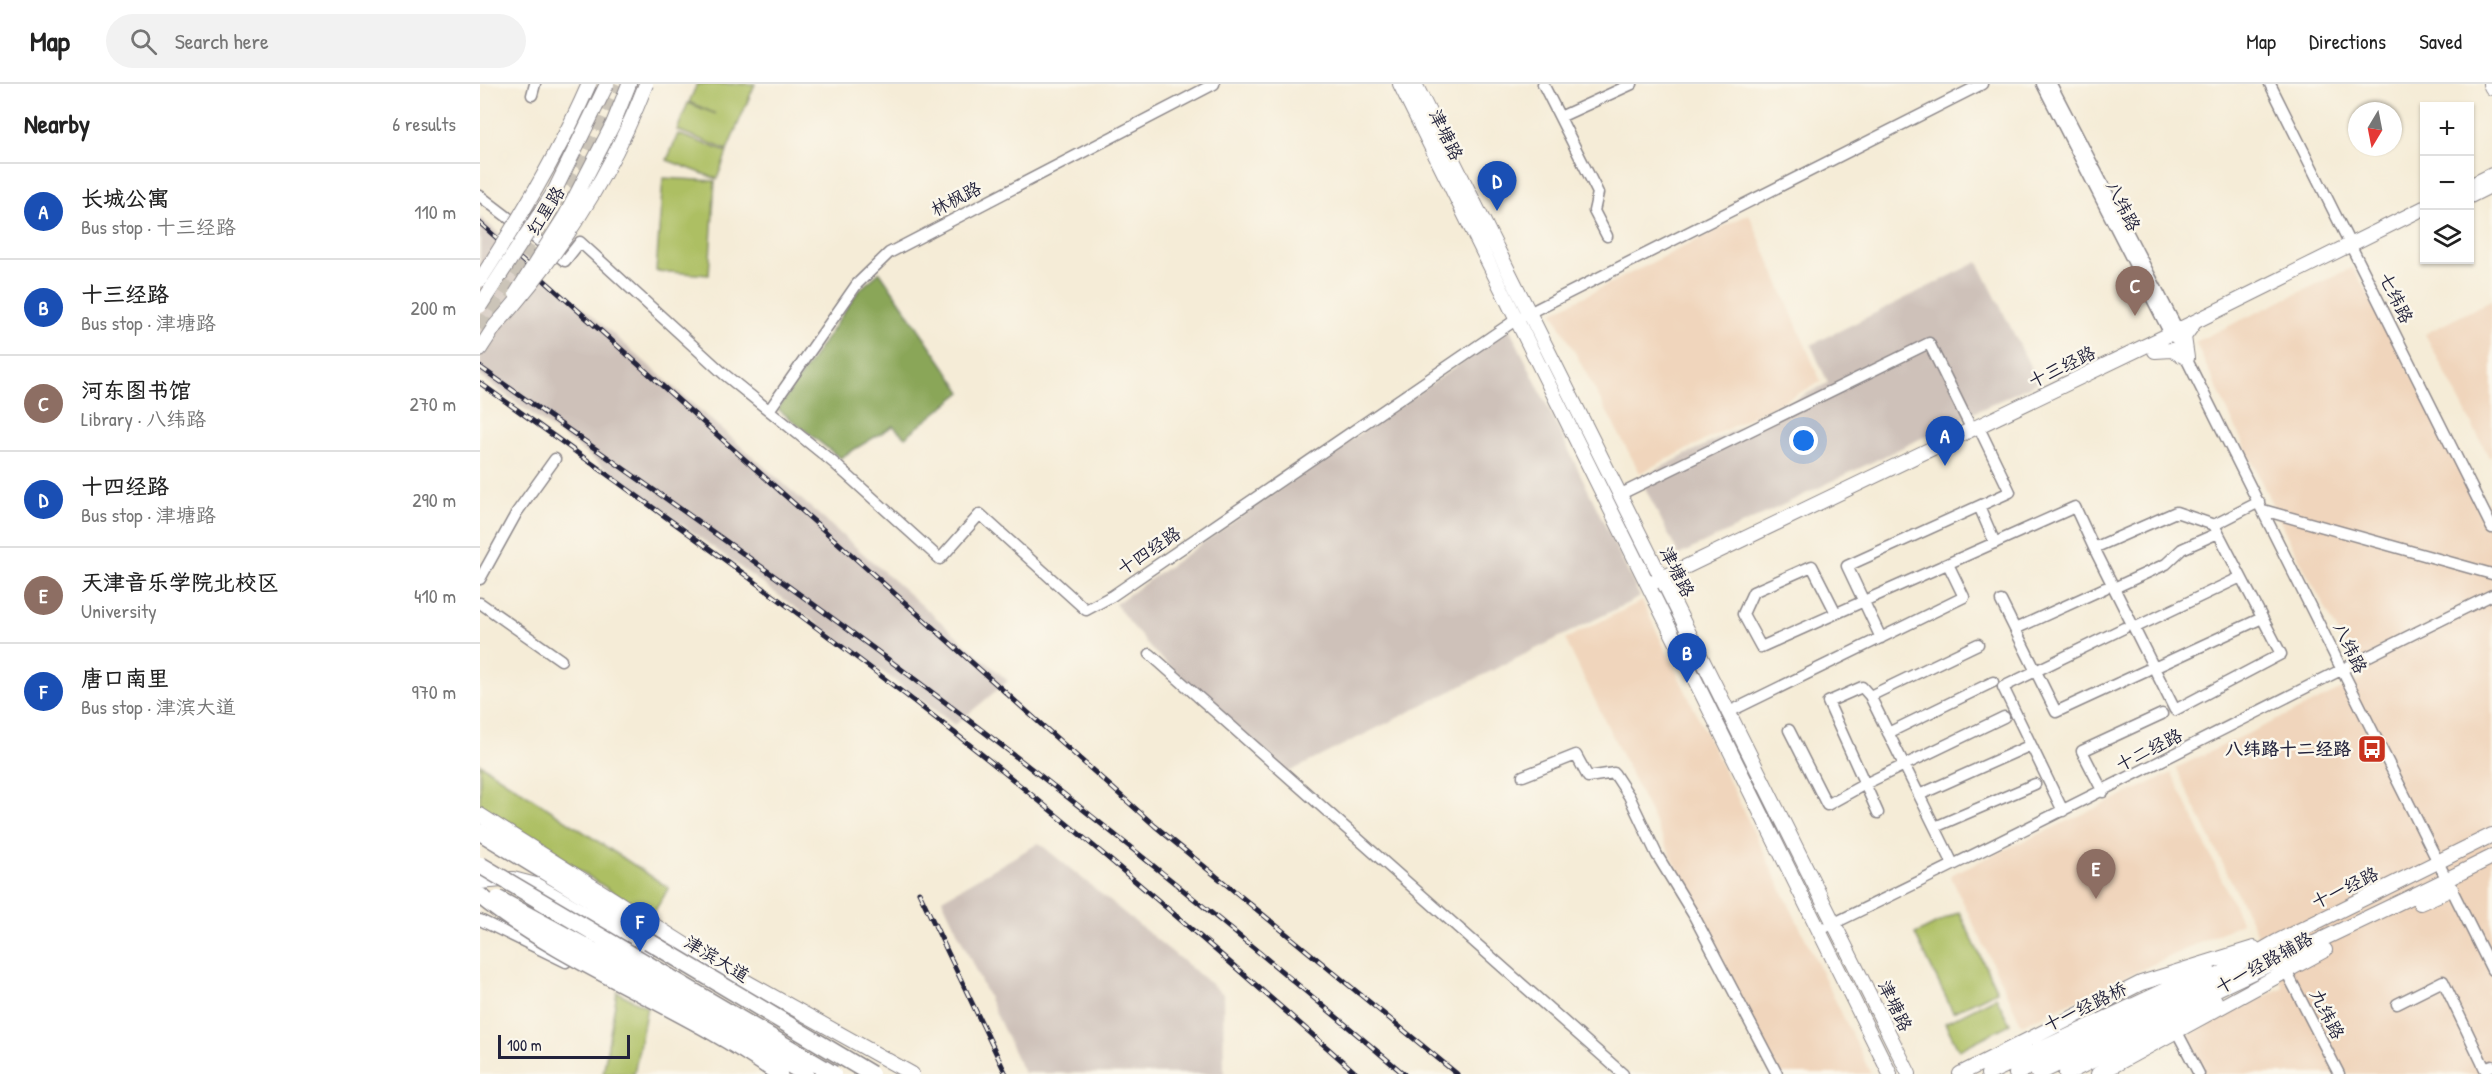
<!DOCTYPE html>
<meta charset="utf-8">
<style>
body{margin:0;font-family:"Patrick Hand","LXGW WenKai TC",sans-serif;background:#f2f2f2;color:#222}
.controls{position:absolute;right:18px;top:18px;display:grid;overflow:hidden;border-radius:0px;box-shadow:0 2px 4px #0004}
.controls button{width:54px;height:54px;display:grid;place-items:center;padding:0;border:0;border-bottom:2px solid #e0e0e0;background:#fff;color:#222;font:30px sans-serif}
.compass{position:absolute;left:1868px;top:18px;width:54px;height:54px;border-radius:50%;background:#fff;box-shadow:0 2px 4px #0004;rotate:190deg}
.scale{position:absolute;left:18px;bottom:15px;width:132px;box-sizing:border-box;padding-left:6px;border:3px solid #22223b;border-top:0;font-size:16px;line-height:21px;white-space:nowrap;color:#22223b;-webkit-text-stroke:4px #fbf7ec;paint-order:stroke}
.you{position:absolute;left:1324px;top:357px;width:21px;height:21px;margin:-15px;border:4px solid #fff;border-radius:50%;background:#1a73e8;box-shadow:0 0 0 9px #1a73e833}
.badge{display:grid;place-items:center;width:39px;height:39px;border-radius:50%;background:#1a73e8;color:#fff;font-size:20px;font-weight:700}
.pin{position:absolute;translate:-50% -50px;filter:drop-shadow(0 2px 3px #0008)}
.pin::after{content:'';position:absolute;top:32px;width:21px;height:18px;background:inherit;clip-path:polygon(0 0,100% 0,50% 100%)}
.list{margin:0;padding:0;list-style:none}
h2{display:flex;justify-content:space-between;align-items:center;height:78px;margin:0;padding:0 24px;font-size:26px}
h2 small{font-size:20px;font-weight:400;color:#767676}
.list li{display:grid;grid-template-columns:39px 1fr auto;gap:18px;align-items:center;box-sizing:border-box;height:96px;padding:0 24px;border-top:2px solid #e0e0e0}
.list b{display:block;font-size:22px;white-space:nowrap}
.list p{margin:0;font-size:20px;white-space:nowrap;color:#767676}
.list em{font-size:20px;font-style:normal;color:#767676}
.icon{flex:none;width:33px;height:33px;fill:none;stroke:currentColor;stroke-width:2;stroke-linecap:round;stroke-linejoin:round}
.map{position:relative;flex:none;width:2012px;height:990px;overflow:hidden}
header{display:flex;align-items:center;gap:36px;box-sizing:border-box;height:84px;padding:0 30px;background:#fff;border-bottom:2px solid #e0e0e0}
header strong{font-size:28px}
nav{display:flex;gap:33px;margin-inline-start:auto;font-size:21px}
.search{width:420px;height:54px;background:#f2f2f2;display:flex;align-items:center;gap:15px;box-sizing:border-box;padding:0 21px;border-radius:33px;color:#767676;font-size:22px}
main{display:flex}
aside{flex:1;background:#fff}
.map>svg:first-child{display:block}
.built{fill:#f0d5bc}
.industrial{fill:#cec1b9}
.green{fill:#adbf63;stroke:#68704f;stroke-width:1.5}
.forest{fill:#8aa659;stroke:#56644a;stroke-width:1.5}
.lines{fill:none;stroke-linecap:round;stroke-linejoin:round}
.major-tunnel{stroke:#cbc4b8;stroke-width:14;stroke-dasharray:14 7;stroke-linecap:butt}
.minor-casing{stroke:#8c8789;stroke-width:13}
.major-casing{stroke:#8c8789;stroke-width:16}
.highway-casing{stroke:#8c8789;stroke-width:19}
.minor{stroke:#fff;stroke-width:10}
.major{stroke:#fff;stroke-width:14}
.highway{stroke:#fff;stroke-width:16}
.rail-casing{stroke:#22223b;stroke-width:5}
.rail{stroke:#fbf7ec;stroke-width:3;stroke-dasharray:9;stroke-linecap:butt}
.major-bridge-casing{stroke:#8c8789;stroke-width:16;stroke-linecap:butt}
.highway-bridge-casing{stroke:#8c8789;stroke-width:19;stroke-linecap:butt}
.major-bridge{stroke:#fff;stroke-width:14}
.highway-bridge{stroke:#fff;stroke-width:16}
.labels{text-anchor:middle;stroke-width:5;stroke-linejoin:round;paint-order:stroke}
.street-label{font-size:18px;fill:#22223b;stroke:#fbf7ec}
.poi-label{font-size:18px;font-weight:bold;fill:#22223b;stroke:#fbf7ec;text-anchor:end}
</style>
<header>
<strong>Map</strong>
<div class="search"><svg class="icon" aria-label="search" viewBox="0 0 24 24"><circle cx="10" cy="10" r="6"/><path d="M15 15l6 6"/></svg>Search here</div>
<nav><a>Map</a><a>Directions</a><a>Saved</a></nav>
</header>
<main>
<aside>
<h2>Nearby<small>6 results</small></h2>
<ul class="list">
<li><span class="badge" style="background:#1a4fb4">A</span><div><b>长城公寓</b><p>Bus stop · 十三经路</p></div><em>110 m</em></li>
<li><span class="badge" style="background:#1a4fb4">B</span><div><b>十三经路</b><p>Bus stop · 津塘路</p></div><em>200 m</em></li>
<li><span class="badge" style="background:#8d6e63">C</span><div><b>河东图书馆</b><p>Library · 八纬路</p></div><em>270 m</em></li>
<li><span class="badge" style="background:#1a4fb4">D</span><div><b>十四经路</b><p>Bus stop · 津塘路</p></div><em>290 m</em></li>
<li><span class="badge" style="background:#8d6e63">E</span><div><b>天津音乐学院北校区</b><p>University</p></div><em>410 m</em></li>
<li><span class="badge" style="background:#1a4fb4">F</span><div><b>唐口南里</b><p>Bus stop · 津滨大道</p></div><em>970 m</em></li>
</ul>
</aside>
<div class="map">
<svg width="2012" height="990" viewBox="0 0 2012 990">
<rect width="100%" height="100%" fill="#fbf7ec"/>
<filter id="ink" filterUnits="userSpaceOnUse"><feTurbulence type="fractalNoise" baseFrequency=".0167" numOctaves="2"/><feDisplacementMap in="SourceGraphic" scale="12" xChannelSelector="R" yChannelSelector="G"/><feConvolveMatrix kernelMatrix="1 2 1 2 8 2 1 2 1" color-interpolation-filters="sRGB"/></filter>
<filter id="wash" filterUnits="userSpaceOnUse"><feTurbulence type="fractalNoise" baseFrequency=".008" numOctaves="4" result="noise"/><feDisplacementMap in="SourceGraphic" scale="24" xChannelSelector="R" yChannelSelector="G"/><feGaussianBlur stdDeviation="1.35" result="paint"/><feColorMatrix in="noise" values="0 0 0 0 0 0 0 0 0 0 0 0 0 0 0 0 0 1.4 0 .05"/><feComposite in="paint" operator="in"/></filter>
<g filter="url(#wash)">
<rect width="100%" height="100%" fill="#f5ecd7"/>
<path class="built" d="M 1269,130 L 1341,298 L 1160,389 L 1073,228 Z
M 1873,183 L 2001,421 L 2012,416 L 2012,905 L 2007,908 L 2012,918 L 2012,990 L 1724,990 L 1706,952 L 1803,903 L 1696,684 L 1883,595 L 1809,456 L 1715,258 Z
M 2012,216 L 2012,372 L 2009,373 L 1945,250 Z
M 1162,517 L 1391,990 L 1298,990 L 1085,555 Z
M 1692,689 L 1762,839 L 1542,941 L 1470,791 Z"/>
<path class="industrial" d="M 0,133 L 528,597 L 475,641 L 0,292 Z
M 1498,178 L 1558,298 L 1199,471 L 1160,394 L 1348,299 L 1331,261 Z
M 1030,245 L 1160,513 L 807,689 L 671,565 L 635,520 Z
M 559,759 L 743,910 L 744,990 L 544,989 L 462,815 Z"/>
<path class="green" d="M 217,0 L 275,0 L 247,66 L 197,46 L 208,19 L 236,30 L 209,18 Z
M 198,50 L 247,68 L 237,95 L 187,76 Z
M 183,94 L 235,97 L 229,191 L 176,187 Z
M 0,680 L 189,804 L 171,833 L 0,722 Z
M 1479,828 L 1517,907 L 1473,928 L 1435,850 Z
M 137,908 L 167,923 L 154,990 L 123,990 Z
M 1516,913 L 1530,940 L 1479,966 L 1465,939 Z"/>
<path class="forest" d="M 400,188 L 482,308 L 425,353 L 413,342 L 360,374 L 298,325 L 379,206 Z"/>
</g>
<g filter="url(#ink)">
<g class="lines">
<path class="major-tunnel" d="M 99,46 L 116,0
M 0,245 L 81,124 L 105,75 L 137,0"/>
<g class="minor-casing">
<path id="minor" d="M 1063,0 L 1118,109 L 1114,127 L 1127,152
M 1562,0 L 1690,250 L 1697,256 L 2012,886
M 1571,0 L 1698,246 L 1698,253
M 1790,0 L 2012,444
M 52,11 L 55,0
M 1080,33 L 1152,0
M 0,112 L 85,177 L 100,158 L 244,290 L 354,379 L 460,475 L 500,430 L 606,526 L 632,512 L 1037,235 L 1502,0
M 290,325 L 377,200 L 409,169 L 734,0
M 1139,411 L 1449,259 L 1492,346
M 1499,422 L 1515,459
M 1783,426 L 2012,490
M 1696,428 L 1734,441 L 1801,570 L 1695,626 L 1614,464 Z
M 1734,441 L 1779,418
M 0,495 L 37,428 L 75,375
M 1634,504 L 1686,480 L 1702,465 L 1738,449
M 1521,517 L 1576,628 L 1667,586
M 0,519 L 81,576
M 1356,529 L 1332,482 L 1273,508 L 1263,530 L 1281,563 L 1384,517 L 1595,423 L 1614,464
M 1654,544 L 1761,493
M 1535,545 L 1625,504
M 1401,554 L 1367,482 L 1530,408 L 1502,350
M 1498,560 L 1390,612 L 1439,711 L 1551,661
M 670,570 L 1143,990
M 1674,584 L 1782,534
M 1390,612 L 1382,603 L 1348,618 L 1385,700 L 1524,633
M 1247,629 L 1484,513 L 1468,480
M 1309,646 L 1347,721 L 1385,700 L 1398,729
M 1408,649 L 1513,598
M 1043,692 L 1096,671 L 1108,693 L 1134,689 L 1149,712 L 1177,771 L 1213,830 L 1297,990
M 1623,708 L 1602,667 L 1682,630
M 1439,711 L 1473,780
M 1583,727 L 1523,603 L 1644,544
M 1455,743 L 1555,700
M 0,836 L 86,878
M 1340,846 C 1565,738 1787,621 2012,511
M 1805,885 L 1859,990
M 1917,920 L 1963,897 L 2005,985 L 2012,982
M 1697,948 L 1719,990"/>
</g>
<g class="major-casing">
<path id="major" d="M 920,0 L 1410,990
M 935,0 L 1429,990
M 2010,0 L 2012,4
M 133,40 L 149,0
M 1990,102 L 2012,91
M 1990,112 L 2012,101
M 0,265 L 15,242
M 1675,267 L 1692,266 L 1707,274
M 1707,274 L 1704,253 L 1714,239
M 1172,499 L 1690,250 L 1944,124
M 0,731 L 240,883 L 432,990
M 0,798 L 33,795 L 56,801 L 169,866
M 1940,819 L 1971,805
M 1480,990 L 1661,899 L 1774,864
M 1508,990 L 1728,886
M 1536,990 L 1735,893 L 1796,858 L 2012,751
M 1558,990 C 1709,917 1862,848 2012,773
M 1586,990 L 1735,916
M 1618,990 L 1845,866"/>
</g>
<g class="highway-casing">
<path id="highway" d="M 0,748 L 111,816 L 168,857"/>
</g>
<use href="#minor" class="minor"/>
<use href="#major" class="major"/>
<use href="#highway" class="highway"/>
<g class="rail-casing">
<path id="rail" d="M 0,139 L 675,742 L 977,990
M 0,283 C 146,387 294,489 437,597 C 604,722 765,855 924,990
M 0,299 C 143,402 286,504 426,611 C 582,731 730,860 877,990
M 439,808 L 526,990"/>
</g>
<use href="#rail" class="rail"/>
<g class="major-bridge-casing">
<path id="major-bridge" d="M 0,196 C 41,133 79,69 109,0
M 36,210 L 86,131 L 133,40
M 0,222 L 74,108 L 127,0
M 15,242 C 81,169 131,91 166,0"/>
</g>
<g class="highway-bridge-casing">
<path id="highway-bridge" d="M 0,781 L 353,990
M 0,812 C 92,885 205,922 299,990
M 18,815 L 171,898 L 325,990
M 168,857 L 391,990"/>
</g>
<use href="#major-bridge" class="major-bridge"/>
<use href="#highway-bridge" class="highway-bridge"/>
</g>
</g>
<defs>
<g id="bus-square" transform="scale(1.5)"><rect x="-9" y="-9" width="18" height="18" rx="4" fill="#c8321e" stroke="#fbf7ec"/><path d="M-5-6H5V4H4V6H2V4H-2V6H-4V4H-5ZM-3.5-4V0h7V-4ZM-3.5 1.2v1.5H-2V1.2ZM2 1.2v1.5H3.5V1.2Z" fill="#fff"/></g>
</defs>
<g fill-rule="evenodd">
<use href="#bus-square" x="1892" y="665"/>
</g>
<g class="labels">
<g class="street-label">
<text transform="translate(966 51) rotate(64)" y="6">津塘路</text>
<text transform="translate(476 115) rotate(-27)" y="6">林枫路</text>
<text transform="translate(1643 122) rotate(63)" y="6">八纬路</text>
<text transform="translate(66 127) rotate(-58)" y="6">红星路</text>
<text transform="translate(1916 214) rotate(64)" y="6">七纬路</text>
<text transform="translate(1582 283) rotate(-26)" y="6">十三经路</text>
<text transform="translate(669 467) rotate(-34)" y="6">十四经路</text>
<text transform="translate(1197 488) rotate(63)" y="6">津塘路</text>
<text transform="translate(1870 564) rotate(64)" y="6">八纬路</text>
<text transform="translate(1669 666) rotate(-27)" y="6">十二经路</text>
<text transform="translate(1865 804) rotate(-26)" y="6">十一经路</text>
<text transform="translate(237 875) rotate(31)" y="6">津滨大道</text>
<text transform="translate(1784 879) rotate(-29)" y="6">十一经路辅路</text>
<text transform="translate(1415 922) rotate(64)" y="6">津塘路</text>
<text transform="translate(1605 923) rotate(-26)" y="6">十一经路桥</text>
<text transform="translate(1847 930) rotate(63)" y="6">九纬路</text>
</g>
<g class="poi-label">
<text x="1871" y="671">八纬路十二经路</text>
</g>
</g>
</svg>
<div class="controls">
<button>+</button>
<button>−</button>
<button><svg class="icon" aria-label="layers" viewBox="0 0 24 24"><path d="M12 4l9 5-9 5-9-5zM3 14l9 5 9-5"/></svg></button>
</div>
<svg class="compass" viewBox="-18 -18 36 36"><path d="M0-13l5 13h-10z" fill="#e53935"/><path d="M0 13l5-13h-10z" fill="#767676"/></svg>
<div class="scale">100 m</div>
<div class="you"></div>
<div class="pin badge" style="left:1465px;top:382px;background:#1a4fb4">A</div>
<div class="pin badge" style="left:1207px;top:599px;background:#1a4fb4">B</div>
<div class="pin badge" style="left:1655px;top:232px;background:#8d6e63">C</div>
<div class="pin badge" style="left:1017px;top:127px;background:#1a4fb4">D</div>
<div class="pin badge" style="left:1616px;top:815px;background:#8d6e63">E</div>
<div class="pin badge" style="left:160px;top:868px;background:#1a4fb4">F</div>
</div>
</main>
